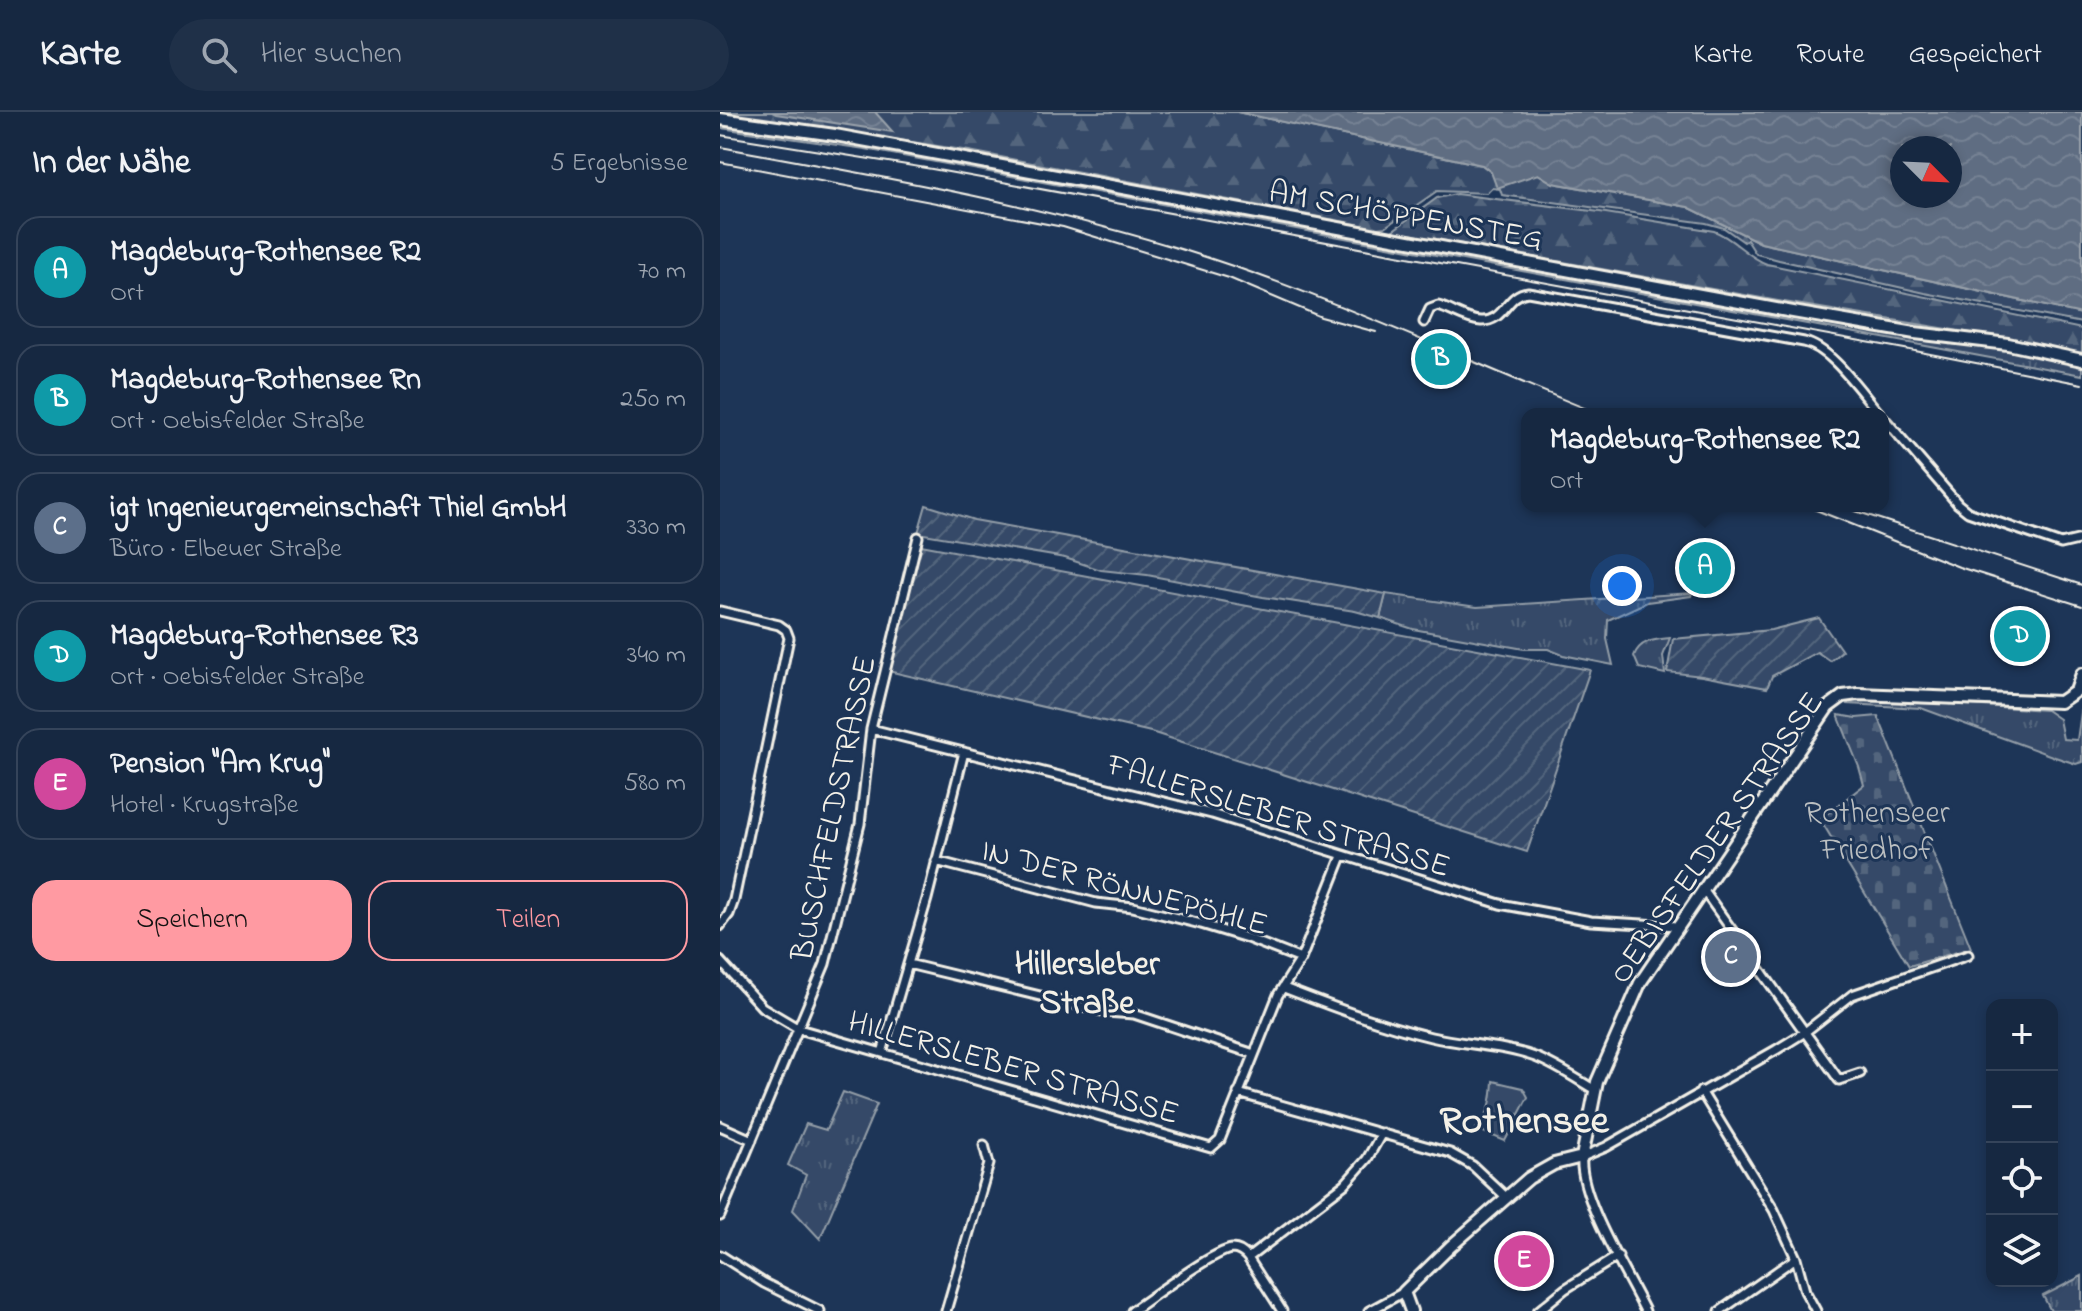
<!DOCTYPE html>
<html lang="de">
<meta charset="utf-8">
<style>
body{margin:0;font-family:"Indie Flower",sans-serif;background:#1f3048;color:#f1f3f6}
.controls{position:absolute;right:24px;bottom:24px;display:grid;overflow:hidden;border-radius:16px;box-shadow:0 4px 12px #0003}
.controls button{width:72px;height:72px;display:grid;place-items:center;padding:0;border:0;border-bottom:2px solid #35445a;background:#162841;color:#f1f3f6;font:40px sans-serif}
.compass{position:absolute;left:1170px;top:24px;width:72px;height:72px;border-radius:50%;background:#162841;box-shadow:0 4px 12px #0003;rotate:114deg}
.you{position:absolute;left:902px;top:474px;width:28px;height:28px;margin:-20px;border:6px solid #fff;border-radius:50%;background:#1a73e8;box-shadow:0 0 0 12px #1a73e833}
.badge{display:grid;place-items:center;width:52px;height:52px;border-radius:50%;background:#ff9aa2;color:#fff;font-size:26px;font-weight:700}
.pin{position:absolute;translate:-50% -50%;border:4px solid #fff;box-shadow:0 2px 8px #0006}
.popup{position:absolute;left:801px;top:296px;width:368px;height:104px;box-sizing:border-box;display:grid;place-content:center;border-radius:16px;background:#162841;filter:drop-shadow(0 2px 6px #0005);font-size:26px;white-space:nowrap;color:#9ea6b1}
.popup b{font-size:30px;color:#f1f3f6}
.popup::after{content:'';position:absolute;left:50%;top:100%;margin-left:-16px;border:16px solid transparent;border-top-color:#162841}
.list{margin:0;padding:0;list-style:none}
h2{display:flex;justify-content:space-between;align-items:center;height:104px;margin:0;padding:0 32px;font-size:34px}
h2 small{font-size:26px;font-weight:400;color:#9ea6b1}
.list li{display:grid;grid-template-columns:52px 1fr auto;gap:24px;align-items:center;box-sizing:border-box;height:112px;margin:0 16px 16px;padding:0 16px;border:2px solid #35445a;border-radius:24px}
.list b{display:block;font-size:30px;white-space:nowrap}
.list p{margin:0;font-size:26px;white-space:nowrap;color:#9ea6b1}
.list em{font-size:26px;font-style:normal;color:#9ea6b1}
.actions{display:flex;gap:16px;padding:24px 32px}
.actions a{flex:1;padding:18px 0;border:2px solid #ff9aa2;border-radius:24px;text-align:center;font-size:28px;color:#ff9aa2}
.actions .main{background:#ff9aa2;color:#111}
.icon{flex:none;width:44px;height:44px;fill:none;stroke:currentColor;stroke-width:2;stroke-linecap:round;stroke-linejoin:round}
.map{position:relative;flex:none;width:1362px;height:1199px;overflow:hidden}
header{display:flex;align-items:center;gap:48px;box-sizing:border-box;height:112px;padding:0 40px;background:#162841;border-bottom:2px solid #35445a}
header strong{font-size:38px}
nav{display:flex;gap:44px;margin-inline-start:auto;font-size:28px}
.search{width:560px;height:72px;background:#1f3048;display:flex;align-items:center;gap:20px;box-sizing:border-box;padding:0 28px;border-radius:44px;color:#9ea6b1;font-size:30px}
main{display:flex}
aside{flex:1;background:#162841}
.map>svg:first-child{display:block}
.grass{fill:url(#grass-tufts);stroke:#949ea8;stroke-width:2}
.forest{fill:url(#forest-firs);stroke:#949ea8;stroke-width:2}
.cemetery{fill:url(#cemetery-stones);stroke:#949ea8;stroke-width:2}
.park{fill:#354a67;stroke:#949ea8;stroke-width:2}
.garden{fill:url(#garden-furrows);stroke:#949ea8;stroke-width:2}
.water{fill:url(#water-waves);stroke:#9aa2ab;stroke-width:2;fill-rule:evenodd}
.lines{fill:none;stroke-linecap:round;stroke-linejoin:round}
.street-casing{stroke:#f4f1e8;stroke-width:13}
.secondary-casing{stroke:#f4f1e8;stroke-width:16}
.street{stroke:#1d3557;stroke-width:7}
.secondary{stroke:#1d3557;stroke-width:10}
.rail{stroke:#f4f1e8;stroke-width:2}
.labels{text-anchor:middle;stroke-width:6;stroke-linejoin:round;paint-order:stroke}
.street-label{font-size:32px;fill:#f4f1e8;stroke:#1d3557}
.park-label{font-size:32px;fill:#bbbfc1;stroke:#1d3557}
.neighbourhood-label{font-size:34px;font-weight:bold;fill:#f4f1e8;stroke:#1d3557}
.district-label{font-size:40px;font-weight:bold;fill:#f4f1e8;stroke:#1d3557}
</style>
<header>
<strong>Karte</strong>
<div class="search"><svg class="icon" aria-label="search" viewBox="0 0 24 24"><circle cx="10" cy="10" r="6"/><path d="M15 15l6 6"/></svg>Hier suchen</div>
<nav><a>Karte</a><a>Route</a><a>Gespeichert</a></nav>
</header>
<main>
<aside>
<h2>In der Nähe<small>5 Ergebnisse</small></h2>
<ul class="list">
<li><span class="badge" style="background:#0f9aa8">A</span><div><b>Magdeburg-Rothensee R2</b><p>Ort</p></div><em>70 m</em></li>
<li><span class="badge" style="background:#0f9aa8">B</span><div><b>Magdeburg-Rothensee Rn</b><p>Ort · Oebisfelder Straße</p></div><em>250 m</em></li>
<li><span class="badge" style="background:#5c6f8a">C</span><div><b>igt Ingenieurgemeinschaft Thiel GmbH</b><p>Büro · Elbeuer Straße</p></div><em>330 m</em></li>
<li><span class="badge" style="background:#0f9aa8">D</span><div><b>Magdeburg-Rothensee R3</b><p>Ort · Oebisfelder Straße</p></div><em>340 m</em></li>
<li><span class="badge" style="background:#d1479c">E</span><div><b>Pension &quot;Am Krug&quot;</b><p>Hotel · Krugstraße</p></div><em>580 m</em></li>
</ul>
<div class="actions"><a class="main">Speichern</a><a>Teilen</a></div>
</aside>
<div class="map">
<svg width="1362" height="1199" viewBox="0 0 1362 1199">
<defs>
<pattern id="grass-tufts" width="24" height="20" patternUnits="userSpaceOnUse" patternTransform="scale(2)"><rect width="24" height="20" fill="#354a67"/><path d="M3 7l-1-3M5 7V3M7 7l1-3M15 17l-1-3M17 17v-4M19 17l1-3" fill="none" stroke="#53657d"/></pattern>
<pattern id="forest-firs" width="22" height="20" patternUnits="userSpaceOnUse" patternTransform="scale(2)"><rect width="22" height="20" fill="#354a67"/><path d="M5 1l3.5 6h-7zM16 11l3.5 6h-7z" fill="#53657d"/></pattern>
<pattern id="cemetery-stones" width="16" height="16" patternUnits="userSpaceOnUse" patternTransform="scale(2)"><rect width="16" height="16" fill="#354a67"/><path d="M2 7V4a2 2 0 0 1 4 0v3zM10 15v-3a2 2 0 0 1 4 0v3z" fill="#53657d"/></pattern>
<pattern id="garden-furrows" width="10" height="10" patternUnits="userSpaceOnUse" patternTransform="scale(2)"><rect width="10" height="10" fill="#354a67"/><path d="M-1 1l2-2M0 10L10 0M9 11l2-2" fill="none" stroke="#53657d"/></pattern>
<pattern id="water-waves" width="16" height="10" patternUnits="userSpaceOnUse" patternTransform="scale(2)"><rect width="16" height="10" fill="#5e6d82"/><path d="M0 5q4-4 8 0t8 0" fill="none" stroke="#768294"/></pattern>
</defs>
<rect width="100%" height="100%" fill="#1d3557"/>
<filter id="ink" filterUnits="userSpaceOnUse"><feTurbulence type="fractalNoise" baseFrequency=".0125" numOctaves="2"/><feDisplacementMap in="SourceGraphic" scale="16" xChannelSelector="R" yChannelSelector="G"/><feConvolveMatrix kernelMatrix="1 2 1 2 8 2 1 2 1" color-interpolation-filters="sRGB"/></filter>
<g filter="url(#ink)">
<path class="grass" d="M 0,10 L 146,32 L 1231,231 L 1278,235 L 1362,252 L 1362,263 L 145,37 L 0,16 Z
M 972,481 L 971,484 L 927,490 L 888,508 L 887,527 L 893,553 L 843,543 L 828,537 L 804,537 L 693,517 L 660,506 L 666,482 L 757,495 Z
M 950,526 L 943,544 L 945,562 L 919,556 L 914,544 C 920,528 934,528 950,526 Z
M 1134,586 L 1326,598 L 1339,607 L 1343,627 L 1357,628 L 1362,594 L 1362,650 L 1356,652 L 1335,645 L 1201,596 L 1128,592 L 1129,587 Z
M 123,980 L 157,992 L 100,1127 L 73,1098 L 86,1063 L 68,1053 L 86,1012 L 106,1018 Z
M 1362,1164 L 1362,1199 L 1331,1199 L 1323,1184 Z"/>
<path class="forest" d="M 0,0 L 517,0 L 762,53 L 771,60 L 818,62 L 833,71 L 968,95 L 1041,131 L 1362,202 L 1362,211 L 1205,181 L 1059,148 L 1036,142 L 1027,128 L 1024,130 L 1004,116 L 986,111 L 782,83 L 780,77 L 772,76 L 767,81 L 717,79 L 665,115 L 658,116 L 249,39 L 46,7 L 0,3 Z
M 736,82 L 880,100 L 994,119 C 1014,126 1027,145 1047,152 L 1362,217 L 1362,244 L 1294,228 L 1058,189 L 672,119 L 717,86 Z"/>
<path class="cemetery" d="M 1118,603 L 1136,606 L 1158,604 L 1251,836 L 1189,854 L 1100,707 L 1144,673 L 1139,655 Z"/>
<path class="park" d="M 773,969 L 803,976 L 808,985 L 785,1029 L 756,1017 C 770,1003 772,988 773,969 Z"/>
<path class="garden" d="M 206,393 L 254,408 L 666,482 L 660,506 L 635,499 L 543,485 L 427,463 L 381,458 L 345,446 L 198,421 Z
M 201,433 L 870,558 L 807,740 L 431,620 L 168,559 Z
M 1099,506 L 1122,539 L 1110,549 L 1097,540 L 1052,564 L 1047,576 L 982,564 L 947,560 L 953,527 L 1051,518 Z"/>
<path class="water" d="M 52,0 L 155,0 L 173,20 L 56,2 Z
M 517,0 L 1362,0 L 1362,202 L 1041,131 L 968,95 L 833,71 L 818,62 L 777,76 L 771,60 L 762,53 ZM 1230,36 L 1230,84 L 1182,84 L 1182,36 Z"/>
<g class="lines">
<g class="street-casing">
<path id="street" d="M 704,210 L 710,197 L 718,194 C 733,198 745,208 761,209 C 785,210 786,182 808,180 L 1084,230 C 1112,236 1141,281 1160,302
M 1163,305 L 1238,392 L 1248,400 L 1341,432 L 1362,427
M 0,499 L 59,513 L 66,518 L 69,526 L 14,788 L 9,802 L 0,814
M 151,617 L 492,702 L 780,792 L 871,809 L 957,814
M 216,749 L 376,791 L 413,795 L 481,812 L 527,826 L 581,847
M 984,779 L 1119,968 L 1140,961
M 0,849 L 42,895 L 79,917 L 491,1036 L 500,1028 L 558,883 L 581,847 L 622,744
M 188,852 L 386,900 L 414,902 L 534,942
M 564,876 C 613,895 661,913 711,925 C 746,933 782,933 815,945 C 836,953 855,966 875,978
M 162,941 L 207,787 L 244,640
M 981,979 L 1054,1098 L 1076,1146 L 1085,1179 L 1096,1199
M 518,981 L 730,1041 L 753,1054 L 786,1085
M 0,1014 L 32,1028
M 0,1104 L 105,852 L 140,712 L 151,617 L 198,425
M 0,1143 L 44,1171 L 100,1199
M 528,1146 L 625,1072 L 647,1047 L 662,1021
M 226,1199 L 269,1052 L 264,1033
M 412,1199 C 429,1187 495,1138 512,1137 C 519,1137 524,1141 528,1146 L 562,1199
M 649,1199 L 684,1180
M 818,1199 L 845,1177 L 898,1144
M 925,1199 C 907,1162 858,1084 862,1045 L 886,1035 L 1056,938 L 1085,920 L 1132,883 L 1248,843
M 1000,1199 L 1076,1146"/>
</g>
<g class="secondary-casing">
<path id="secondary" d="M 0,7 L 115,23 L 1073,200 L 1195,221 L 1288,232 L 1362,248
M 691,1199 L 684,1180 L 731,1134 L 809,1066 L 834,1052 L 862,1045 L 877,970 L 920,871 L 1108,595 L 1123,584 L 1138,582 L 1340,590 L 1356,579 L 1362,562"/>
</g>
<use href="#street" class="street"/>
<use href="#secondary" class="secondary"/>
<path class="rail" d="M 0,23 L 212,57 L 1190,238 L 1362,272
M 0,35 C 157,64 314,91 467,139 C 608,183 742,247 879,302
M 0,50 L 343,115 L 509,166 L 601,205 L 656,220
M 1086,394 L 1239,455 L 1362,494
M 1120,394 L 1362,473"/>
</g>
</g>
<g class="labels">
<g class="street-label">
<text transform="translate(686 102) rotate(10)" y="11">AM SCHÖPPENSTEG</text>
<text transform="translate(112 696) rotate(-78)" y="11">BUSCHFELDSTRASSE</text>
<text transform="translate(559 702) rotate(17)" y="11">FALLERSLEBER STRASSE</text>
<text transform="translate(995 725) rotate(-55)" y="11">OEBISFELDER STRASSE</text>
<text transform="translate(405 774) rotate(15)" y="11">IN DER RÖNNEPÖHLE</text>
<text transform="translate(294 954) rotate(16)" y="11">HILLERSLEBER STRASSE</text>
</g>
<g class="park-label">
<text x="1157" y="710">Rothenseer<tspan x="1157" dy="37">Friedhof</tspan></text>
</g>
<g class="neighbourhood-label">
<text x="367" y="862">Hillersleber<tspan x="367" dy="39">Straße</tspan></text>
</g>
<g class="district-label">
<text x="804" y="1020">Rothensee</text>
</g>
</g>
</svg>
<div class="controls">
<button>+</button>
<button>−</button>
<button><svg class="icon" aria-label="locate" viewBox="0 0 24 24"><circle cx="12" cy="12" r="6"/><path d="M12 2v4M12 18v4M2 12h4M18 12h4"/></svg></button>
<button><svg class="icon" aria-label="layers" viewBox="0 0 24 24"><path d="M12 4l9 5-9 5-9-5zM3 14l9 5 9-5"/></svg></button>
</div>
<svg class="compass" viewBox="-18 -18 36 36"><path d="M0-13l5 13h-10z" fill="#e53935"/><path d="M0 13l5-13h-10z" fill="#9ea6b1"/></svg>
<div class="you"></div>
<div class="pin badge" style="left:985px;top:456px;background:#0f9aa8">A</div>
<div class="popup"><b>Magdeburg-Rothensee R2</b>Ort</div>
<div class="pin badge" style="left:721px;top:247px;background:#0f9aa8">B</div>
<div class="pin badge" style="left:1011px;top:845px;background:#5c6f8a">C</div>
<div class="pin badge" style="left:1300px;top:524px;background:#0f9aa8">D</div>
<div class="pin badge" style="left:804px;top:1149px;background:#d1479c">E</div>
</div>
</main>
